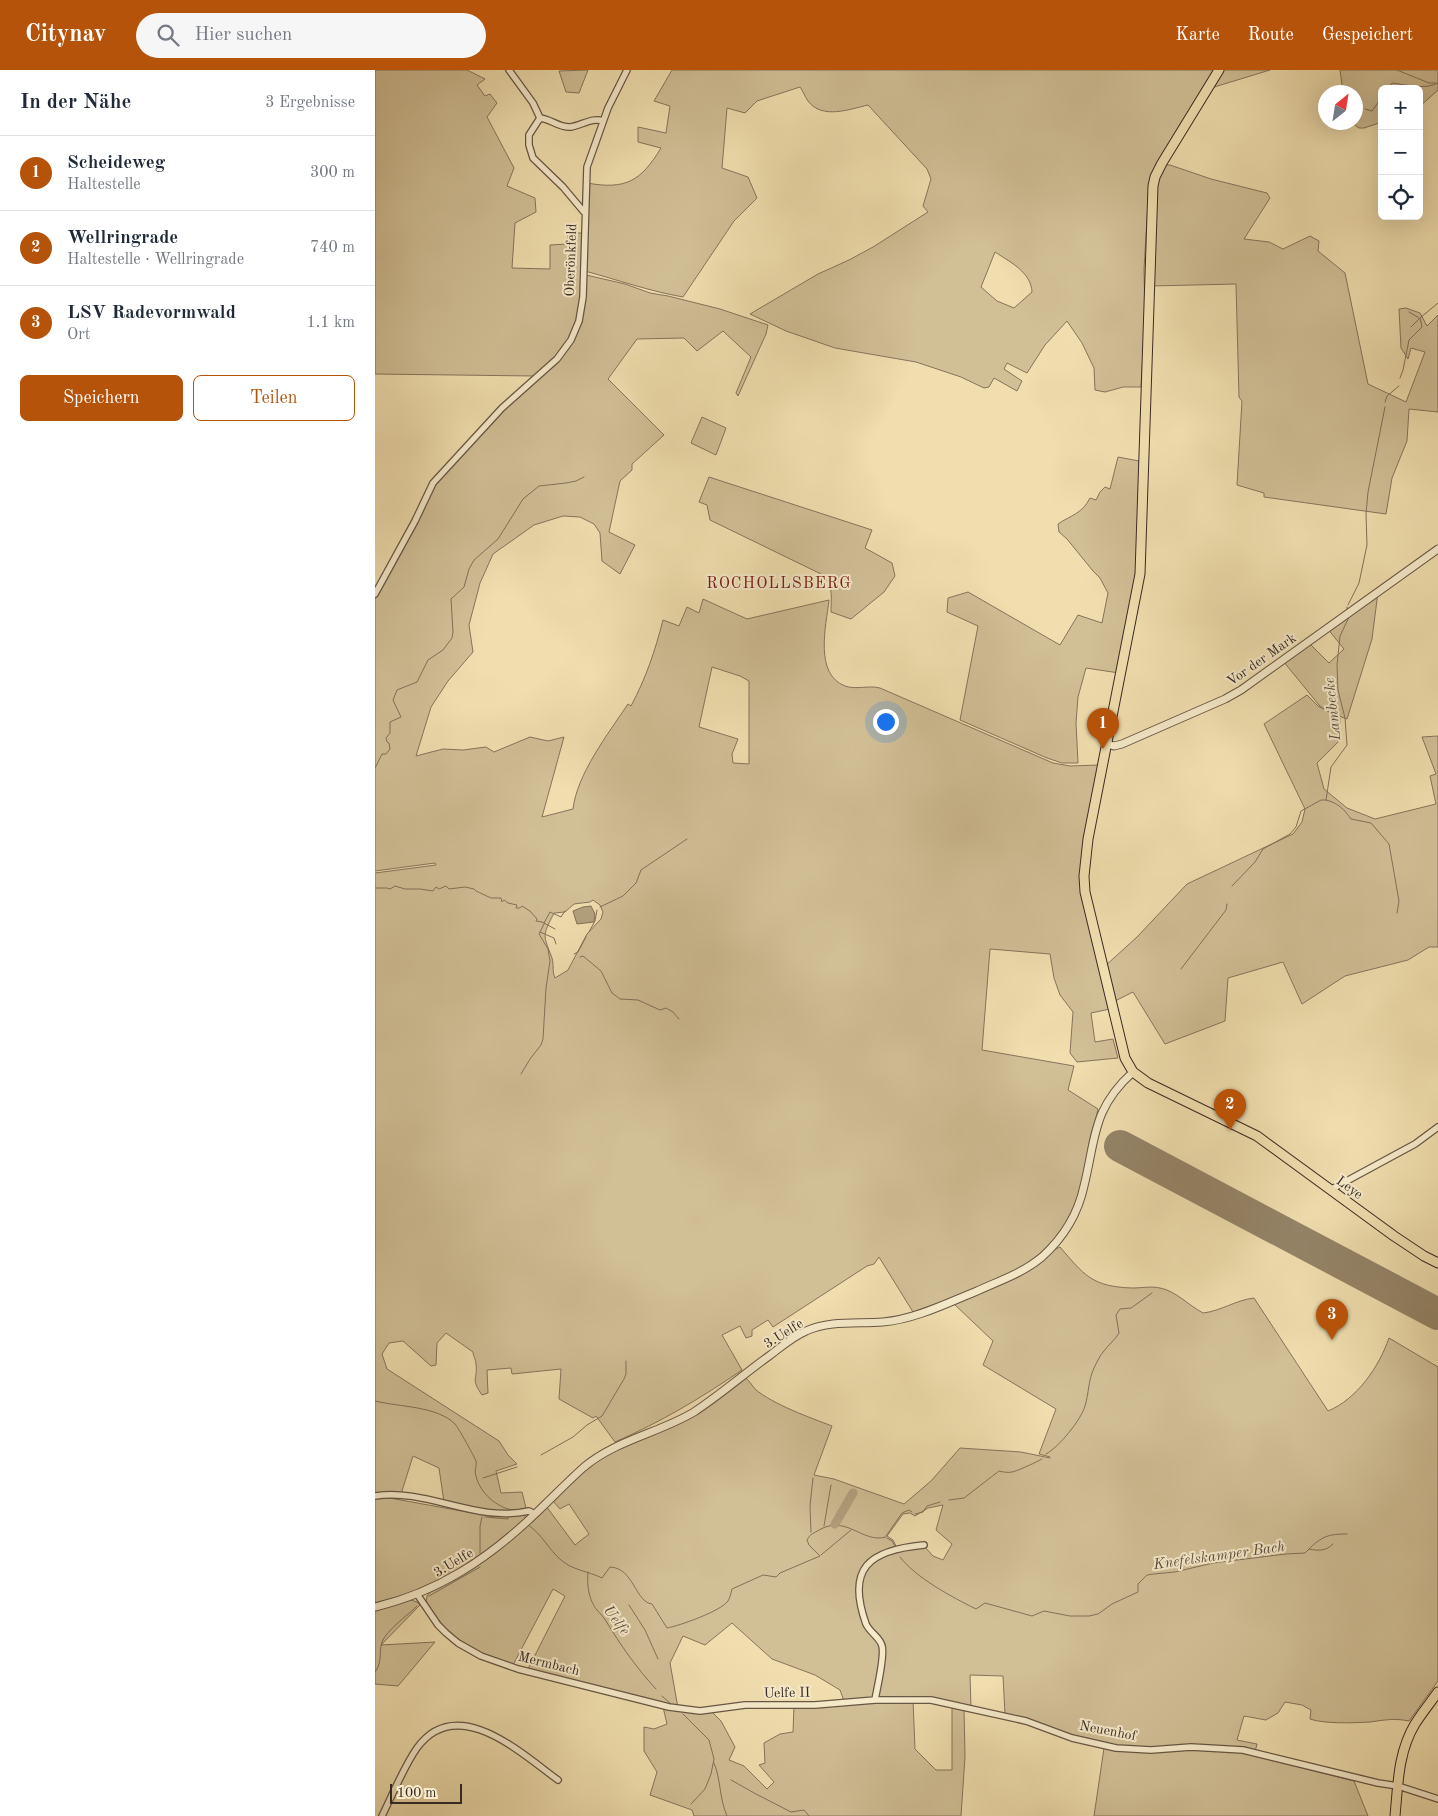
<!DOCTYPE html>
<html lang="de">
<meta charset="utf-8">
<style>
body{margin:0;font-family:"Old Standard TT",serif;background:#f6f6f7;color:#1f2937}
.controls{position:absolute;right:15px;top:15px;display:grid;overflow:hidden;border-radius:8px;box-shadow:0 5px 20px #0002}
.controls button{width:45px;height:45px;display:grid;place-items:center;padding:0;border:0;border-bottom:1px solid #e0e1e3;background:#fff;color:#1f2937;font:25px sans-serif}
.compass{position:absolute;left:943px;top:15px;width:45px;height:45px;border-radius:50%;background:#fff;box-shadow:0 5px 20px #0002;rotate:30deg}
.scale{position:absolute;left:15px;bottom:12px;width:72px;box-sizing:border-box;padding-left:5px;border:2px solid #392a22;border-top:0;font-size:14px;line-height:18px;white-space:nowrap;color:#392a22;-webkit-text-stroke:4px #f5eaca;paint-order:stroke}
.you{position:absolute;left:510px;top:651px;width:18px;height:18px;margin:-12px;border:4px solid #fff;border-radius:50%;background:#1a73e8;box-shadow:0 0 0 8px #1a73e833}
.badge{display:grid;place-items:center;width:32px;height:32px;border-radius:50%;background:#b45309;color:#fff;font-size:16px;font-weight:700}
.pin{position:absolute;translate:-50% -41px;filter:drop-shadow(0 1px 2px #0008)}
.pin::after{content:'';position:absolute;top:26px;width:18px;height:15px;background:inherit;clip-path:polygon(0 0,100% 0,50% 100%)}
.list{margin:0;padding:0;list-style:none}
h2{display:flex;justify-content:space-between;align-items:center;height:65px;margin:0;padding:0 20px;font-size:21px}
h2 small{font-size:16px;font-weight:400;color:#747a83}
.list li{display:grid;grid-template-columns:32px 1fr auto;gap:15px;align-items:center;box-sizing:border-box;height:75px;padding:0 20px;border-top:1px solid #e0e1e3}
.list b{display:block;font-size:19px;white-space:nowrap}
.list p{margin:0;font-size:16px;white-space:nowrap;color:#747a83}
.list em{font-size:16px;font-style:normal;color:#747a83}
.actions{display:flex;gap:10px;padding:15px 20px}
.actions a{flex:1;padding:11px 0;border:1px solid #b45309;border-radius:8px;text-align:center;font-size:18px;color:#b45309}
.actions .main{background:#b45309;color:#fff}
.icon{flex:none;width:28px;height:28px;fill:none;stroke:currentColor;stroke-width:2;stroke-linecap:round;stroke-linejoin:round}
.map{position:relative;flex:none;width:1063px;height:1746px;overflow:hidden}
header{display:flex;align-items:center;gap:30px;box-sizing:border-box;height:70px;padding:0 25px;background:#b45309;color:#fff}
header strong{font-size:24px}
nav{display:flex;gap:28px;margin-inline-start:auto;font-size:18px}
.search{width:350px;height:45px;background:#f6f6f7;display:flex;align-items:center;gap:12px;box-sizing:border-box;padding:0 18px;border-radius:28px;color:#747a83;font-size:19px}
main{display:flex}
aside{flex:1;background:#fff}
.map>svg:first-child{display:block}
.green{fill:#d1bf96;stroke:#85745c;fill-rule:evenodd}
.water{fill:#b2a17e;stroke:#827159}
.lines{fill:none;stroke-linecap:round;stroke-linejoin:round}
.stream{stroke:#827159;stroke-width:1}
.river{stroke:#b2a17e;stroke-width:9}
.runway{stroke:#948468;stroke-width:32}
.minor-casing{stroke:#675745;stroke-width:8}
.tertiary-casing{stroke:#675745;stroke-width:9}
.primary-casing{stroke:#392a22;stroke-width:11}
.minor{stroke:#f5eaca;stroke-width:5.5}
.tertiary{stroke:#f5eaca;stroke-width:7}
.primary{stroke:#f0deae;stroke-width:9}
.labels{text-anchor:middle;stroke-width:4;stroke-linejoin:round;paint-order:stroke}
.street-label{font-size:14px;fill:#392a22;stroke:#f5eaca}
.water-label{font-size:15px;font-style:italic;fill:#5d4e3e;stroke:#f5eaca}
.quarter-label{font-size:16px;letter-spacing:1px;fill:#7a1f14;stroke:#f5eaca}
</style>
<header>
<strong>Citynav</strong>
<div class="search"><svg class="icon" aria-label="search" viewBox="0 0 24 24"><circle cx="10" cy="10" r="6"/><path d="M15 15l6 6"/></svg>Hier suchen</div>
<nav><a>Karte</a><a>Route</a><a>Gespeichert</a></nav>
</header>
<main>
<aside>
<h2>In der Nähe<small>3 Ergebnisse</small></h2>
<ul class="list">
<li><span class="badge">1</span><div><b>Scheideweg</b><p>Haltestelle</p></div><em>300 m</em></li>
<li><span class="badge">2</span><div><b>Wellringrade</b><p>Haltestelle · Wellringrade</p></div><em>740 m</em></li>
<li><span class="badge">3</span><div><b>LSV Radevormwald</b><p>Ort</p></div><em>1.1 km</em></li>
</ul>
<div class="actions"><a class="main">Speichern</a><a>Teilen</a></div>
</aside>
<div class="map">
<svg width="1063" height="1746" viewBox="0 0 1063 1746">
<rect width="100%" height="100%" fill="#f0deae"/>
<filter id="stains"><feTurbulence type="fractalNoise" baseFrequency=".004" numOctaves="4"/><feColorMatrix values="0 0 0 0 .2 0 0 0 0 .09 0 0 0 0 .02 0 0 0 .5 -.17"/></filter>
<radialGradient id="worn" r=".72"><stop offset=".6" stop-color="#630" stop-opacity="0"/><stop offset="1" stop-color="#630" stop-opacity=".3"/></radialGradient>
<path class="green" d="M 0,0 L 92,0 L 110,9 L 102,15 L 110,26 L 115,24 L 122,33 L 112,47 L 139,98 L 132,116 L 160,128 L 161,142 L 140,153 L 137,198 L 175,199 L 175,175 L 192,174 L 193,163 L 207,163 L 208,202 L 203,251 L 195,269 L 182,289 L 159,306 L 0,304 Z
M 213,0 L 204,23 L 191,22 L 184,1 Z
M 297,0 L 840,0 L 774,116 L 769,199 L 770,250 L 766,317 L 748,317 L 730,322 L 720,320 L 719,298 L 707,273 L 692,251 L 670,275 L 652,303 L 632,293 L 629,299 L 647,311 L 642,321 L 619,308 L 614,317 L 609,318 L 586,307 L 541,292 L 460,278 L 411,261 L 375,244 L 443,204 L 474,190 L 498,177 L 553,142 L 548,136 L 556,109 L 552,99 L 493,35 C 475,39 447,50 433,31 C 430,27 428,21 425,17 L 382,31 L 370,43 L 352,38 L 347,98 L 373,107 L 382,128 L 359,151 L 308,227 C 274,221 243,210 210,201 L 212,113 C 251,120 266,111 286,78 L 263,72 L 263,57 L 291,63 L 295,36 L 279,31 ZM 620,182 C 635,192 656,202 657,222 L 639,238 L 622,231 L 606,217 Z
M 847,0 L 895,0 L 836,18 Z
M 965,0 L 1063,0 L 1063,20 L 1044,37 L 1044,19 L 1007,19 L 1007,52 L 989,58 L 984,58 L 977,53 L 981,52 L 981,22 L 968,22 Z
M 789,95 L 795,95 L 836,109 L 892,123 L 895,128 L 869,169 L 894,172 L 908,179 L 935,166 L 944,171 L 943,181 L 970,203 L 993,314 L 1031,332 L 1050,282 L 1036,278 L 1033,289 L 1026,278 L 1024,239 L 1031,238 L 1045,243 L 1052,256 L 1063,245 L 1063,342 L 1034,339 L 1032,371 L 1017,408 L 1011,444 L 889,427 L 889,423 L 862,415 L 867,331 L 864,327 L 861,214 L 776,216 L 781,117 Z
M 211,205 L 250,214 L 275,223 L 293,226 L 345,239 L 393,255 L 391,264 L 363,326 L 361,323 L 376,287 L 348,261 L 322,281 L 309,268 L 262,269 L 233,309 L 289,365 L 257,394 L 257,400 L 245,411 L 234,462 L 260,475 L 245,504 L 227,491 L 225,463 L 219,454 L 205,447 L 188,446 L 159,455 L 118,484 L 105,513 L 94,555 L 98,582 L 73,611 L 56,637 L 41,686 L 68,679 L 88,680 L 111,677 L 119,682 L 155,667 L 173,671 L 189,667 L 167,747 L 198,739 C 202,704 233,664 253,634 L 256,636 C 271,608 280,581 288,550 L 304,556 L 312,537 L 324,543 L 328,529 L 372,549 L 454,530 C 451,556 439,604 470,616 C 481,620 494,615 505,618 L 678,693 L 695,696 L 725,695 L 708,791 L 735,939 L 716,943 L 720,972 L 738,969 L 743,988 L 702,992 L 695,983 L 698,942 L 685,925 L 679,908 L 675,884 L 615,879 L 607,980 L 699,996 L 693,1020 L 723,1039 C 721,1049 717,1058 715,1068 C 710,1090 709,1114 700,1135 C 672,1203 602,1218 538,1242 L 504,1187 L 499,1194 L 492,1196 L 398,1257 L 393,1250 L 377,1260 L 377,1266 L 371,1268 L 365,1256 L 347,1265 L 367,1300 C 326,1328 286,1352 240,1372 L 221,1346 L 218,1348 L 184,1329 L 186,1299 L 137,1304 L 136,1298 L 112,1300 L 113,1323 L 107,1325 C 95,1308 103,1310 101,1294 C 101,1289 98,1286 98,1282 L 71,1263 L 62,1273 L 61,1295 L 56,1296 L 28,1271 L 14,1273 L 7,1284 L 12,1299 L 124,1371 L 133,1385 L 142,1394 L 121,1401 L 126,1423 L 147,1422 L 151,1438 L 127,1443 L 69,1432 L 64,1398 L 38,1386 L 26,1424 L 0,1425 L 0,803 L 61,795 L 60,793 L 0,801 L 0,526 L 28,480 L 58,417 L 126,342 L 184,291 L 195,277 L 198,270 ZM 337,597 L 365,606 L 374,611 L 374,694 L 358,693 L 357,684 L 363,669 L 324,657 ZM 218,830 L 225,835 L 228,842 L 226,849 L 212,864 L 193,900 L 180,908 C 177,902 179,895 177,888 C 168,864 167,867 179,843 L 190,842 L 199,834 L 215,832 Z
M 327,347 L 351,358 L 341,385 L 316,373 Z
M 743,387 L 764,391 L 765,470 L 762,503 L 744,603 L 711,598 L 703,627 L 701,653 L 703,693 L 687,693 L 672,688 L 585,650 L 603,556 L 572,542 L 573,528 L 593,522 L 685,575 L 703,545 L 727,553 L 733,523 L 725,508 L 718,501 L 692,469 L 684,462 L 683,454 C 696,445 707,444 715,428 L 721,430 L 725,422 L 730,417 L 735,419 Z
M 334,407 L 497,460 L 490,478 L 517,493 L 520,506 L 509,522 L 476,549 L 456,542 C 456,527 459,514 446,504 L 335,450 L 332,435 L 324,432 Z
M 1003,522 L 997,569 L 972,649 L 951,641 L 944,635 L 908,591 L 934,573 L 954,593 L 969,579 L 952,558 Z
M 932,625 L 943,636 L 965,648 L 964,664 L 965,670 L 942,693 L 949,719 L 972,738 L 1000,749 L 1061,734 L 1055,706 L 1061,704 L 1047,667 L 1063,666 L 1063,877 L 1054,877 L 1033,890 L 970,906 L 927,934 L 908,892 L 853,908 L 850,951 L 790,974 L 758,922 L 738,932 L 729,897 L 762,867 L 812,814 L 918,764 L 927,752 L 930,739 L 889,654 Z
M 685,1177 C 709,1205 717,1217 758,1218 C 766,1218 776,1216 785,1218 C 801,1221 813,1235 828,1243 C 846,1241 861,1230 879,1228 L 953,1341 C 982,1329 1004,1297 1014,1268 L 1063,1297 L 1063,1611 L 1034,1651 C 1020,1648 1009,1650 995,1652 C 979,1653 949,1654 935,1649 L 936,1640 L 927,1635 L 910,1632 L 903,1643 L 891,1650 L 869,1646 L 862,1670 L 882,1674 L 879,1686 L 979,1711 L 993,1746 L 719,1746 L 729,1678 L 750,1681 L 774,1682 L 775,1678 L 737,1675 L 716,1671 L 630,1644 L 628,1606 L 595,1605 L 596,1638 L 555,1629 L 501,1629 C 503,1617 510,1586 508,1576 C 505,1567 495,1563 492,1554 C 470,1497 495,1481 549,1476 L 558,1486 L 568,1490 L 577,1474 L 561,1460 L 568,1435 L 553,1438 L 540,1446 L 535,1443 L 528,1444 L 512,1466 L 518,1470 L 522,1478 C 513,1481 501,1484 494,1491 C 478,1506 484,1540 492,1557 C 496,1566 505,1569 507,1580 L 499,1629 L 469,1631 L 465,1620 L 440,1605 L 397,1589 L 357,1553 L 330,1575 L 308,1566 L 295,1593 L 303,1638 L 153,1599 L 190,1526 L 178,1519 L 138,1595 C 98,1582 75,1569 51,1533 L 52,1526 L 55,1522 C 79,1511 101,1498 122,1482 C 139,1468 154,1451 171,1436 L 200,1475 L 214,1464 L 194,1434 L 185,1439 L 177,1430 C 196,1411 216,1393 240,1380 C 265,1366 292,1359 317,1345 C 336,1335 353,1320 370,1307 C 374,1311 377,1315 380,1319 C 397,1334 436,1348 457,1356 L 439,1405 L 459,1409 L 529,1434 L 556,1411 L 585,1378 L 646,1382 L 675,1388 L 675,1387 L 664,1384 L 681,1339 L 608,1295 L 618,1271 L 578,1233 C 602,1223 627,1214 650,1202 C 662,1195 672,1182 685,1177 Z
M 9,1427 L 120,1447 L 149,1445 L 151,1448 C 118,1478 90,1501 48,1519 C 33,1526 16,1529 0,1534 L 0,1428 Z
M 36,1530 L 42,1532 L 45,1535 L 6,1575 L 60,1572 L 23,1616 L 0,1614 L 0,1540 Z
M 538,1630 L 540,1679 L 561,1700 L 577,1700 L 577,1636 L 589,1639 L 590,1687 L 586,1746 L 319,1746 L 317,1740 L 275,1725 L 282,1702 L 269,1681 L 269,1657 L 279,1659 L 292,1654 L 288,1637 L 336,1641 L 346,1651 L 360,1677 L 354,1690 L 369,1696 L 392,1719 L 399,1712 L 384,1695 L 390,1693 L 389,1673 L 405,1664 L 418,1662 L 419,1636 Z"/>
<path class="water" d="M 216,836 L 220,844 L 219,852 L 202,854 L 198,841 L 208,837 Z"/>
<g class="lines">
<path class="stream" d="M 1022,0 L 1054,13 L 1061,13
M 1013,19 L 1017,13 C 1031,15 1051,20 1063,13
M 990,39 L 997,41 L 1007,27
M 1034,242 L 1044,248
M 1036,257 L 1044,249
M 1025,308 L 1028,300 L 1034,270 L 1047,257 L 1045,248 L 1063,233
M 1010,332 L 1012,326 L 1024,316
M 973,535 L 984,513 L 992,475 L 991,444 L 993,422 L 1010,337
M 972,539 L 972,537
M 975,545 L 965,566 L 962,595 L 963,620 L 970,648 L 972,675 L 956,697 L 951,730 C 963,733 969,739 976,749 L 996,753 L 1014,774 L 1024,831 L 1022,843
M 0,698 L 7,684 L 11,684 L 15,679 L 14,673 L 12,672 L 11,668 L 15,663 L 15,652 L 26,647 L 18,630 L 22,620 L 42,612 L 53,590 L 68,580 L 77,568 L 78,562 L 76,529 L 89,517 L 94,499 L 99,490 L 123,469 L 148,429 L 164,416 L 191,413 L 201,411 L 209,407
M 857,816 L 880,792 L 888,779 L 915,764 L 921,757 L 926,741 L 946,730 L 951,730
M 0,818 L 12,818 L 15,819 L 20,816 L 30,819 L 45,819 L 58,821 L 61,817 L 64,819 L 71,816 L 74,819 L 90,817 L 99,819 L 101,821 L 116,828 L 126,828 L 127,832 L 129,830 L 133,833 L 142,835 L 141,838 L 145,838 L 147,836 L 155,841 L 162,849 L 161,851 L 167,852 L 180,859
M 225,837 L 248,826 L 261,813 L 266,800 L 312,769
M 169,853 L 175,842 L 186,847 L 190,841
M 169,854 L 165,862 L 179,868 L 181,874
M 214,862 L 220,851 L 222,840
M 199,884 L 203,882 L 211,867
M 205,887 L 208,886 L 226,901 L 237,923 L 245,929 L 263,930 L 285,940 L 291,938 L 298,942 L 304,949
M 806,899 L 851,840 L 852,834
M 146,1004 L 155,989 L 166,975 L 168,969 L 171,918 L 175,891 L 173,879 L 164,864 L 165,862
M 0,1331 C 24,1337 62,1336 80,1354 C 83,1357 100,1388 101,1391 C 102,1396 99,1401 101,1406 C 105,1423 122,1438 138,1440
M 671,1384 C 684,1377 706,1350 710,1336 C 714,1323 713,1311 719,1298 C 722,1292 725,1285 729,1281 C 734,1274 740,1270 744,1263 L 741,1245 L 745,1239 L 756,1238 L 777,1223
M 166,1385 L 198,1367 L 212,1355 L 227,1346 L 249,1309 L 251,1304 L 251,1291
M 108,1408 L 142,1397
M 574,1430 L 589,1428 L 624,1401 C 628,1402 633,1403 637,1402 C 640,1402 664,1391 667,1389
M 540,1444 L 548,1442 L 552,1436 L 565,1432
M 110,1447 L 133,1449 L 133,1447
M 153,1455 C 167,1464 174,1480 186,1490 C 197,1500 213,1501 227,1508 L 235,1497 C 259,1498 260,1532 277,1534 L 292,1558 C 304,1556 346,1541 353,1531 C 355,1528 356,1523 357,1519 L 388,1505 L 401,1507 L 405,1503 L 445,1486 L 434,1475 L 432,1470 C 435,1464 439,1463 444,1460 C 472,1444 487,1474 511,1467
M 449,1456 L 456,1415
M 436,1462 L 435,1436 L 438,1408
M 511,1466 L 527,1443 L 534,1440 L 537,1442
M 512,1468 L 517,1471 L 520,1476
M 934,1479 C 947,1466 954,1464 972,1464
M 105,1483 L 105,1456 L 107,1447
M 446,1485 L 476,1460
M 525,1487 C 541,1508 577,1527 601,1539 L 610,1533 L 657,1546 L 669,1541 L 695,1546 L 714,1546 L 723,1544 L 737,1534 L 763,1522 L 763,1514 L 772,1505 L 779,1504 L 800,1502 L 838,1493 L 911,1484 L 930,1483 L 934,1479 C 944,1481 951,1481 958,1474
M 213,1502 C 212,1512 213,1523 217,1532 C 220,1540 227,1544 231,1551 C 244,1573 263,1600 281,1619
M 54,1526 L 105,1497
M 254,1535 L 270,1560 L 283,1589
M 0,1602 C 9,1591 2,1579 9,1568 C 17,1556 32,1546 42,1536
M 287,1626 L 297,1635
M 308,1644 L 334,1670 L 339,1689 L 336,1704 L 330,1719 L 316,1734
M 339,1693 C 346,1709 344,1728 352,1746
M 356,1710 L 381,1724 L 416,1742 L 429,1740 L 434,1746"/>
<path class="river" d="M 460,1454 L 478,1423"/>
<path class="runway" d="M 745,1076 L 1063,1244"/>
<g class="minor-casing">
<path id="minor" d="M 134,0 L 158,33 L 165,48 L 154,65 L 154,75 L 158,88 L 188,117 L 209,142
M 165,48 C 176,49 184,58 196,57 C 207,55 218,47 228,51
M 0,524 L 40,451 L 58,413 L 127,338 L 182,289 L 196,270 L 204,251 L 208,227 L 212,97 L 233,38 L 252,0
M 955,1120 L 1040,1074 L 1063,1057
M 0,1426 C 53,1418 100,1453 154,1441 L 160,1444
M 42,1524 L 63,1555 L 71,1563 L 83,1573 L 106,1586 L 143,1599 L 294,1637 L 325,1641 L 370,1635 L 440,1635 L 500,1630 L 556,1630 L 651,1651 L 697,1668 L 741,1678 L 776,1680 L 816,1677 L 868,1680 L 1003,1713 L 1023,1716 L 1063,1729
M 500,1630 C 502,1618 510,1586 507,1576 C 505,1567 495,1563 491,1554 C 471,1498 494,1480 549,1475
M 7,1746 C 18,1724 28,1698 42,1678 C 82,1623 146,1683 183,1710"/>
</g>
<g class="tertiary-casing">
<path id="tertiary" d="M 732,674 L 739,676 L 747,674 L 850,629 L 866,620 L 1063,479
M 0,1537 C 63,1522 113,1489 160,1444 C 176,1429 192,1412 209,1397 C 241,1370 284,1363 319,1342 C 345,1325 369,1304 394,1286 C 406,1277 417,1267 431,1261 C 455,1250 483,1254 508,1252 C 541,1249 572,1233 602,1221 C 624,1211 648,1203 667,1187 C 688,1168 703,1144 709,1116 C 721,1068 717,1039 758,1002"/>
</g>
<g class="primary-casing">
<path id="primary" d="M 844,0 L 787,93 L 780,107 L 778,116 L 765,504 L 713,769 L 709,806 L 710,822 L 750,988 L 758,1002 L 773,1013 L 882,1066 L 1019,1166 L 1049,1186 L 1063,1193
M 1020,1746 C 1023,1715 1023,1682 1040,1654 C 1047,1643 1055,1633 1063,1622"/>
</g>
<use href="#minor" class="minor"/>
<use href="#tertiary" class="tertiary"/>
<use href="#primary" class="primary"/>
</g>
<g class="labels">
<g class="street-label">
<text transform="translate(195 190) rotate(-88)" y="5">Oberönkfeld</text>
<text transform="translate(886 589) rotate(-35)" y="5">Vor der Mark</text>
<text transform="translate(975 1117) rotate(36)" y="5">Leye</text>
<text transform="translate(408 1263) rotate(-32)" y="5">3.Uelfe</text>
<text transform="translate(78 1492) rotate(-31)" y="5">3.Uelfe</text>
<text transform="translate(174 1593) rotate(14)" y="5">Mermbach</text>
<text transform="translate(412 1622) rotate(-1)" y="5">Uelfe II</text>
<text transform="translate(733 1660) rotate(11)" y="5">Neuenhof</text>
</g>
<g class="water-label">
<text transform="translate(957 639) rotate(-96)" y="5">Lambecke</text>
<text transform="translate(844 1485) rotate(-8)" y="5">Knefelskamper Bach</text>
<text transform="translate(242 1550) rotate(53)" y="5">Uelfe</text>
</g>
<g class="quarter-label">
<text x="404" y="518">ROCHOLLSBERG</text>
</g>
</g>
<rect width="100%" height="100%" filter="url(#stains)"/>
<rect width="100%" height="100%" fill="url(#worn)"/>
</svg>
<div class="controls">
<button>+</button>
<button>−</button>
<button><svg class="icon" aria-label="locate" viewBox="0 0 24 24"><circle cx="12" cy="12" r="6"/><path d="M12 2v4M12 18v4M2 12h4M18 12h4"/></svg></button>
</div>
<svg class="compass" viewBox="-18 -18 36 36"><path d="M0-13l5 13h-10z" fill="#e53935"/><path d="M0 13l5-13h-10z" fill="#747a83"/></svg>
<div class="scale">100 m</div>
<div class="you"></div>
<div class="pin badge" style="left:728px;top:679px">1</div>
<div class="pin badge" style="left:855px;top:1060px">2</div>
<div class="pin badge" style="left:957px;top:1270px">3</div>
</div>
</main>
